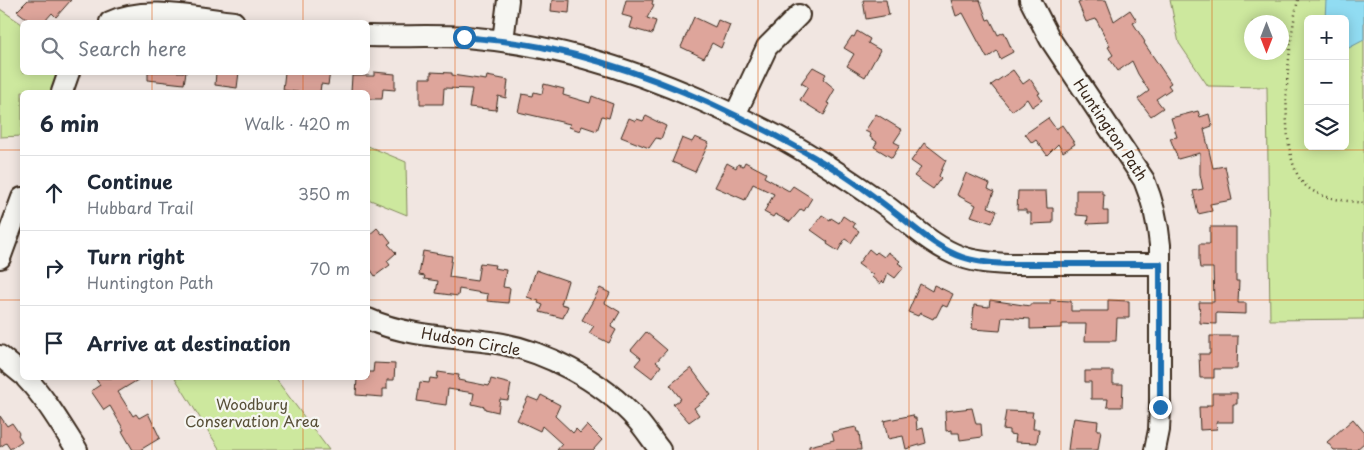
<!DOCTYPE html>
<meta charset="utf-8">
<style>
body{margin:0;font-family:"Playpen Sans",sans-serif;background:#f6f6f7;color:#1f2937}
.controls{position:absolute;right:15px;top:15px;display:grid;overflow:hidden;border-radius:8px;box-shadow:0 2px 12px #0003}
.controls button{width:45px;height:45px;display:grid;place-items:center;padding:0;border:0;border-bottom:1px solid #e0e1e3;background:#fff;color:#1f2937;font:25px sans-serif}
.compass{position:absolute;left:1244px;top:15px;width:45px;height:45px;border-radius:50%;background:#fff;box-shadow:0 2px 12px #0003;rotate:180deg}
.stop{position:absolute;width:15px;height:15px;margin:-11px;border:4px solid #1f6fb2;border-radius:50%;background:#fff}
.stop.end{background:#1f6fb2;border-color:#fff;box-shadow:0 1px 5px #0008}
.list{margin:0;padding:0;list-style:none}
h2{display:flex;justify-content:space-between;align-items:center;height:65px;margin:0;padding:0 20px;font-size:21px}
h2 small{font-size:16px;font-weight:400;color:#747a83}
.list li{display:grid;grid-template-columns:32px 1fr auto;gap:15px;align-items:center;box-sizing:border-box;height:75px;padding:0 20px;border-top:1px solid #e0e1e3}
.list b{display:block;font-size:19px;white-space:nowrap}
.list p{margin:0;font-size:16px;white-space:nowrap;color:#747a83}
.list em{font-size:16px;font-style:normal;color:#747a83}
.icon{flex:none;width:28px;height:28px;fill:none;stroke:currentColor;stroke-width:2;stroke-linecap:round;stroke-linejoin:round}
.map{position:relative;flex:none;width:1364px;height:450px;overflow:hidden}
.search{position:absolute;background:#fff;box-shadow:0 2px 12px #0003;left:20px;top:20px;width:350px;height:55px;display:flex;align-items:center;gap:12px;box-sizing:border-box;padding:0 18px;border-radius:8px;color:#747a83;font-size:19px}
.panel{position:absolute;background:#fff;box-shadow:0 2px 12px #0003;left:20px;top:90px;width:350px;height:290px;border-radius:8px}
.map>svg:first-child{display:block}
.green{fill:#cde89e;stroke:#84895e;fill-rule:evenodd}
.water{fill:#91dcf2;stroke:#6f959d}
.building{fill:#dea59b;stroke:#3b2a1e}
.lines{fill:none;stroke-linecap:round;stroke-linejoin:round}
.minor-casing{stroke:#3b2a1e;stroke-width:24}
.path{stroke:#3b2a1e;stroke-width:2.5;stroke-dasharray:1 4;stroke-linecap:butt}
.minor{stroke:#f6f6f2;stroke-width:20}
.route{stroke:#1f6fb2;stroke-width:6}
.grid{fill:none;stroke:#df570d;stroke-width:1;stroke-opacity:0.55}
.labels{text-anchor:middle;stroke-width:4.5;stroke-linejoin:round;paint-order:stroke}
.street-label{font-size:15px;fill:#3b2a1e;stroke:#f6f6f2}
.park-label{font-size:15px;fill:#585038;stroke:#f6f6f2}
</style>
<div class="map">
<svg width="1364" height="450" viewBox="0 0 1364 450">
<rect width="100%" height="100%" fill="#f1e6e1"/>
<filter id="ink" filterUnits="userSpaceOnUse"><feTurbulence type="fractalNoise" baseFrequency=".02" numOctaves="2"/><feDisplacementMap in="SourceGraphic" scale="10" xChannelSelector="R" yChannelSelector="G"/><feConvolveMatrix kernelMatrix="1 2 1 2 8 2 1 2 1" color-interpolation-filters="sRGB"/></filter>
<g filter="url(#ink)">
<path class="green" d="M 1170,0 L 1364,0 L 1364,319 L 1270,320 L 1267,87 L 1208,86 L 1179,43 ZM 1308,19 L 1345,19 L 1345,146 L 1308,146 ZM 1252,22 L 1282,22 L 1282,52 L 1252,52 Z
M 0,9 L 22,24 L 22,72 L 60,73 L 52,92 L 22,92 L 22,136 L 0,137 Z
M 368,146 L 406,162 L 407,215 L 368,199 Z
M 175,378 L 275,378 L 329,450 L 220,450 Z"/>
<path class="water" d="M 1326,0 L 1364,0 L 1364,40 L 1345,50 L 1345,19 L 1325,19 Z"/>
<path class="building" d="M 28,0 L 71,0 L 56,17 L 52,13 L 44,22 L 31,22 L 17,11 Z
M 552,0 L 570,0 L 569,13 L 551,11 Z
M 626,0 L 653,0 L 652,4 L 654,5 L 647,18 L 656,21 L 652,34 L 630,28 L 633,18 L 622,15 Z
M 863,0 L 886,0 L 889,15 L 866,19 Z
M 951,0 L 980,0 L 987,20 L 990,19 L 998,35 L 1004,32 L 1013,52 L 1000,59 L 997,51 L 987,58 L 963,13 L 956,16 Z
M 1087,0 L 1106,0 L 1114,21 L 1130,10 L 1137,21 L 1133,23 L 1145,42 L 1144,43 L 1171,83 L 1168,85 L 1171,89 L 1156,99 L 1163,108 L 1151,116 L 1138,99 L 1149,91 L 1138,74 L 1132,61 L 1118,71 L 1109,58 L 1113,55 L 1108,47 L 1110,46 L 1096,19 L 1086,22 L 1078,3 Z
M 694,17 L 715,27 L 718,20 L 730,25 L 721,48 L 712,43 L 704,58 L 681,47 Z
M 857,31 L 870,39 L 868,43 L 880,50 L 865,77 L 847,66 L 854,54 L 844,48 L 852,36 L 854,37 Z
M 813,67 L 826,74 L 823,79 L 835,89 L 827,103 L 830,104 L 824,115 L 800,100 L 808,87 L 801,83 Z
M 1013,70 L 1023,84 L 1030,79 L 1040,93 L 1038,94 L 1042,100 L 1032,107 L 1027,99 L 1012,111 L 991,85 Z
M 148,72 L 186,72 L 184,84 L 148,80 Z
M 216,72 L 239,72 L 237,88 L 215,85 Z
M 285,72 L 330,72 L 328,85 L 321,84 L 320,92 L 297,92 L 283,90 Z
M 374,72 L 395,74 L 395,90 L 383,89 L 382,99 L 368,99 L 368,92 L 351,92 L 352,76 L 374,76 Z
M 431,72 L 452,73 L 452,75 L 486,80 L 487,76 L 508,80 L 506,98 L 498,96 L 496,110 L 469,107 L 472,89 L 444,88 L 443,104 L 420,104 L 420,78 L 431,78 Z
M 544,84 L 564,89 L 563,95 L 590,103 L 592,96 L 613,104 L 609,118 L 602,116 L 597,131 L 582,126 L 580,131 L 569,127 L 570,124 L 518,112 L 522,94 L 533,96 L 534,92 L 542,94 Z
M 1198,111 L 1200,117 L 1209,114 L 1212,126 L 1204,129 L 1213,168 L 1225,166 L 1232,200 L 1210,204 L 1212,211 L 1198,214 L 1193,191 L 1203,189 L 1200,174 L 1200,153 L 1178,159 L 1170,138 L 1177,137 L 1171,118 Z
M 876,114 L 902,130 L 894,142 L 900,145 L 892,158 L 874,147 L 877,142 L 870,137 L 871,134 L 865,131 Z
M 646,116 L 666,126 L 661,139 L 656,138 L 649,148 L 621,137 L 629,118 L 636,121 L 637,119 L 643,121 Z
M 1048,118 L 1056,129 L 1062,125 L 1075,144 L 1063,152 L 1058,144 L 1047,155 L 1036,140 L 1032,143 L 1025,134 Z
M 695,137 L 709,143 L 695,172 L 672,162 L 682,138 L 692,142 Z
M 924,143 L 946,160 L 939,176 L 941,178 L 933,189 L 914,176 L 921,168 L 911,161 Z
M 745,162 L 766,173 L 764,177 L 789,191 L 793,186 L 812,198 L 804,211 L 801,209 L 790,222 L 775,214 L 773,217 L 764,212 L 774,194 L 753,184 L 745,200 L 715,187 L 727,163 L 736,168 L 738,164 L 743,166 Z
M 966,173 L 990,184 L 988,189 L 994,192 L 988,207 L 997,211 L 992,223 L 971,216 L 976,205 L 957,195 Z
M 1076,190 L 1102,190 L 1102,194 L 1104,194 L 1103,211 L 1108,211 L 1108,223 L 1087,224 L 1088,216 L 1076,215 Z
M 1018,191 L 1046,191 L 1047,208 L 1053,208 L 1053,223 L 1031,224 L 1031,213 L 1026,213 L 1026,210 L 1017,210 Z
M 822,215 L 830,220 L 831,218 L 839,223 L 843,216 L 855,224 L 853,227 L 859,231 L 851,243 L 845,239 L 838,251 L 827,244 L 828,242 L 811,230 Z
M 1210,227 L 1236,227 L 1236,281 L 1239,281 L 1238,303 L 1246,303 L 1246,314 L 1216,313 L 1216,324 L 1200,323 L 1200,318 L 1199,302 L 1214,302 L 1213,268 L 1200,268 L 1199,261 L 1199,244 L 1210,244 Z
M 377,228 L 382,234 L 384,233 L 391,242 L 388,244 L 396,253 L 387,261 L 390,265 L 375,276 L 368,266 L 368,236 Z
M 869,249 L 875,254 L 877,252 L 884,257 L 888,252 L 900,261 L 898,263 L 904,267 L 895,278 L 888,273 L 884,283 L 882,281 L 880,284 L 872,277 L 873,275 L 858,264 Z
M 423,251 L 452,256 L 449,277 L 477,281 L 480,263 L 495,265 L 494,268 L 506,270 L 503,287 L 510,288 L 508,303 L 487,301 L 488,294 L 459,289 L 458,296 L 436,293 L 438,281 L 424,279 L 425,276 L 419,275 Z
M 536,270 L 568,281 L 561,304 L 568,306 L 563,318 L 540,312 L 543,305 L 538,303 L 539,301 L 527,297 Z
M 920,284 L 932,291 L 934,285 L 953,294 L 947,307 L 942,305 L 936,317 L 934,317 L 933,319 L 920,313 L 918,316 L 908,312 Z
M 600,288 L 610,293 L 605,303 L 620,312 L 611,327 L 616,330 L 609,343 L 589,333 L 594,326 L 582,320 Z
M 990,300 L 1030,306 L 1030,304 L 1050,304 L 1050,300 L 1071,301 L 1071,311 L 1108,311 L 1108,300 L 1129,301 L 1129,318 L 1117,318 L 1116,341 L 1085,341 L 1086,324 L 1062,324 L 1062,328 L 1030,329 L 1030,319 L 1002,317 L 1000,331 L 972,329 L 974,305 L 989,307 Z
M 646,332 L 667,350 L 656,362 L 661,366 L 652,378 L 635,365 L 641,358 L 631,350 Z
M 1210,336 L 1238,336 L 1237,369 L 1214,369 L 1214,378 L 1200,378 L 1199,354 L 1210,354 Z
M 374,363 L 395,364 L 394,380 L 387,380 L 387,389 L 383,389 L 383,397 L 356,395 L 357,378 L 368,378 L 368,372 L 373,372 Z
M 691,368 L 711,395 L 694,408 L 699,415 L 689,422 L 673,404 L 681,399 L 670,385 Z
M 1085,371 L 1113,371 L 1113,384 L 1123,384 L 1122,407 L 1107,407 L 1108,399 L 1091,399 L 1091,382 L 1085,382 Z
M 438,372 L 459,375 L 458,380 L 489,386 L 491,379 L 511,384 L 508,400 L 500,399 L 498,412 L 485,409 L 485,407 L 472,404 L 474,393 L 448,389 L 446,405 L 417,401 L 420,382 L 429,383 L 430,378 L 437,379 Z
M 95,378 L 141,378 L 118,392 L 133,416 L 136,414 L 139,418 L 148,413 L 160,438 L 140,450 L 133,450 L 122,431 L 124,430 L 110,406 L 104,410 L 91,391 L 100,385 Z
M 1212,393 L 1237,393 L 1237,404 L 1233,404 L 1233,422 L 1216,422 L 1217,429 L 1200,430 L 1199,407 L 1207,407 L 1207,405 L 1212,405 Z
M 541,395 L 560,405 L 555,416 L 573,433 L 576,429 L 580,433 L 587,425 L 602,440 L 593,450 L 557,450 L 562,444 L 542,426 L 540,431 L 517,420 L 528,397 L 538,401 Z
M 972,408 L 976,424 L 981,424 L 982,437 L 960,440 L 959,433 L 952,433 L 952,430 L 946,431 L 945,411 Z
M 1006,411 L 1033,412 L 1032,417 L 1034,418 L 1033,429 L 1039,429 L 1037,443 L 1015,442 L 1016,435 L 1009,434 L 1009,430 L 1003,429 Z
M 913,415 L 914,418 L 916,418 L 917,430 L 923,428 L 926,443 L 906,449 L 903,436 L 888,439 L 884,421 Z
M 0,416 L 7,426 L 12,423 L 19,433 L 18,435 L 22,441 L 10,449 L 6,443 L 0,447 Z
M 1074,418 L 1098,421 L 1097,430 L 1101,430 L 1098,450 L 1068,450 L 1071,427 L 1072,427 Z
M 1353,419 L 1364,432 L 1364,443 L 1356,450 L 1334,450 L 1327,442 Z
M 856,427 L 857,432 L 859,432 L 861,450 L 809,450 L 809,446 L 834,440 L 832,432 Z"/>
<g class="lines">
<g class="minor-casing">
<path id="minor" d="M 1030,0 L 1050,39 L 1144,180 C 1153,202 1158,222 1160,245 L 1160,407 L 1159,430 L 1155,450
M 110,22 C 145,5 197,18 234,22
M 368,36 C 400,37 433,35 466,37 C 550,44 623,66 701,100 C 730,113 759,126 786,141 C 818,159 848,179 878,200 C 906,219 930,246 962,257 C 976,262 991,263 1007,264 L 1160,264
M 503,41 L 508,0
M 62,92 L 69,72
M 735,115 L 767,47 L 799,15
M 0,258 L 22,198
M 368,319 C 405,336 450,337 491,342 C 543,349 601,380 637,420 C 645,429 652,440 660,450
M 0,356 L 22,374
M 26,378 C 46,399 61,425 77,450"/>
</g>
<path class="path" d="M 1298,0 C 1289,38 1274,159 1306,186 C 1323,200 1343,200 1364,203"/>
<use href="#minor" class="minor"/>
</g>
</g>
<g class="lines" filter="url(#ink)">
<path class="route" d="M 464,37 C 492,40 522,42 550,49 C 649,70 745,116 831,167 C 856,182 879,200 902,218 C 921,233 939,249 962,257 C 976,262 991,263 1006,264 L 1160,264 L 1160,407"/>
</g>
<path class="grid" d="M 152,0 L 152,22M 303,0 L 303,22M 455,0 L 455,450M 606,0 L 606,450M 758,0 L 758,450M 909,0 L 909,450M 1061,0 L 1061,450M 1212,0 L 1212,450M 152,72 L 152,92M 303,72 L 303,92M 0,150 L 22,150M 368,150 L 1364,150M 0,300 L 22,300M 368,300 L 1364,300M 152,378 L 152,450M 303,378 L 303,450"/>
<g class="labels">
<g class="street-label">
<text transform="translate(1110 130) rotate(56)" y="5">Huntington Path</text>
<text transform="translate(471 342) rotate(10)" y="5">Hudson Circle</text>
</g>
<g class="park-label">
<text x="252" y="410">Woodbury<tspan x="252" dy="17">Conservation Area</tspan></text>
</g>
</g>
</svg>
<div class="controls">
<button>+</button>
<button>−</button>
<button><svg class="icon" aria-label="layers" viewBox="0 0 24 24"><path d="M12 4l9 5-9 5-9-5zM3 14l9 5 9-5"/></svg></button>
</div>
<svg class="compass" viewBox="-18 -18 36 36"><path d="M0-13l5 13h-10z" fill="#e53935"/><path d="M0 13l5-13h-10z" fill="#747a83"/></svg>
<div class="stop" style="left:464px;top:37px"></div>
<div class="stop end" style="left:1160px;top:407px"></div>
<div class="search"><svg class="icon" aria-label="search" viewBox="0 0 24 24"><circle cx="10" cy="10" r="6"/><path d="M15 15l6 6"/></svg>Search here</div>
<section class="panel">
<h2>6 min<small>Walk · 420 m</small></h2>
<ul class="list">
<li><svg class="icon" aria-label="ahead" viewBox="0 0 24 24"><path d="M12 20V5M6 11l6-6 6 6"/></svg><div><b>Continue</b><p>Hubbard Trail</p></div><em>350 m</em></li>
<li><svg class="icon" aria-label="right" viewBox="0 0 24 24"><path d="M7 20v-9h11M14 6l5 5-5 5"/></svg><div><b>Turn right</b><p>Huntington Path</p></div><em>70 m</em></li>
<li><svg class="icon" aria-label="arrive" viewBox="0 0 24 24"><path d="M6 21V4h12l-3 4 3 4H6"/></svg><div><b>Arrive at destination</b></div></li>
</ul>
</section>
</div>
